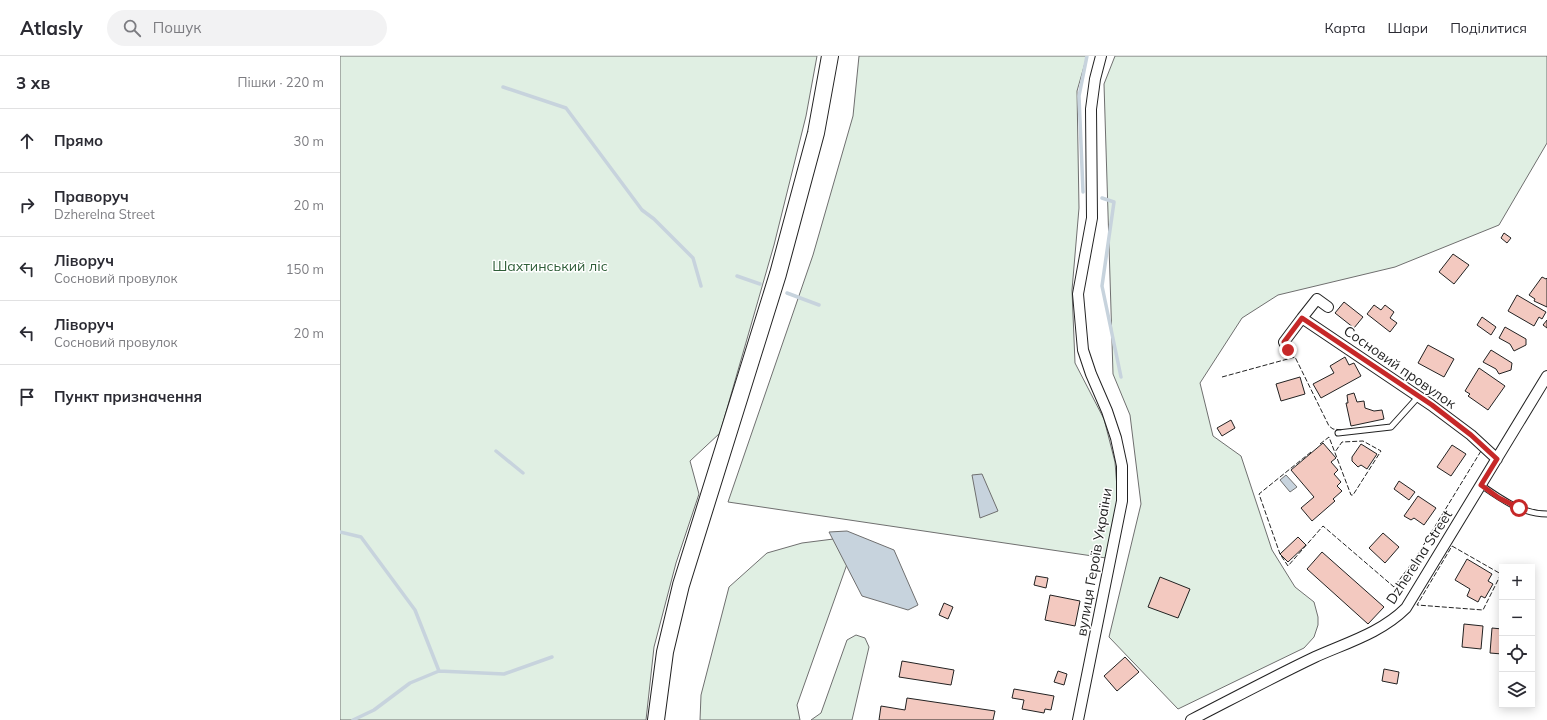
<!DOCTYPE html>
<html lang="uk">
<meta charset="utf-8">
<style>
body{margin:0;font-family:Mulish,sans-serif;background:#f2f2f3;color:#2b2b33}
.controls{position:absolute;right:12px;bottom:12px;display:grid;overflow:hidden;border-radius:0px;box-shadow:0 2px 10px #0003}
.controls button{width:36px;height:36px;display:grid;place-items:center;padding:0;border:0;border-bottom:1px solid #e1e1e2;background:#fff;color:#2b2b33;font:20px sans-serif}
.stop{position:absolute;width:12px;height:12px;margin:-9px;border:3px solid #c62828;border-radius:50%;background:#fff}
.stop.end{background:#c62828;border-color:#fff;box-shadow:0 1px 4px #0008}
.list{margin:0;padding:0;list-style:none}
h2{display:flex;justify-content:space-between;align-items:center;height:52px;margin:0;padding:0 16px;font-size:17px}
h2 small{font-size:13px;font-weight:400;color:#7c7c81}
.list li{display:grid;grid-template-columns:26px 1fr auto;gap:12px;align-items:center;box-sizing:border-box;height:64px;padding:0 16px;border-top:1px solid #e1e1e2}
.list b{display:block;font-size:15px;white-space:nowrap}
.list p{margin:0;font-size:13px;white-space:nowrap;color:#7c7c81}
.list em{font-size:13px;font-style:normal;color:#7c7c81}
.icon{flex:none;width:22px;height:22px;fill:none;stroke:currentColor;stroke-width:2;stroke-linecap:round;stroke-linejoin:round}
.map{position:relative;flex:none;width:1207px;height:664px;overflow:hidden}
header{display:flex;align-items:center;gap:24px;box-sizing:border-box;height:56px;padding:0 20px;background:#fff;border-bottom:1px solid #e1e1e2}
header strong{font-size:19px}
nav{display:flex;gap:22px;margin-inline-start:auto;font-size:14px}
.search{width:280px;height:36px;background:#f2f2f3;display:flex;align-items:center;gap:10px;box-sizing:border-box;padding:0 14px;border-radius:22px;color:#7c7c81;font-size:15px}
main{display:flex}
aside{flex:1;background:#fff}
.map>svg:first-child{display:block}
.green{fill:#e0efe3;stroke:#6f6f6f}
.water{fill:#c7d3dd;stroke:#6f6f6f}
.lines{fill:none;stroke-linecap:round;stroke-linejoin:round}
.stream{stroke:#c7d3dd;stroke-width:3.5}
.building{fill:#f3c9c0;stroke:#222}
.service-casing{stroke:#222;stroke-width:7}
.minor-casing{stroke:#222;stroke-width:12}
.trunk-casing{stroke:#222;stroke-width:18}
.service{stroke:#fff;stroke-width:5}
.minor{stroke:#fff;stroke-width:10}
.trunk{stroke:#fff;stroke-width:16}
.fence{stroke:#222;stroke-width:1;stroke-dasharray:5 2;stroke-linecap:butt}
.route{stroke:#c62828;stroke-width:5}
.labels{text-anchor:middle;stroke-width:3;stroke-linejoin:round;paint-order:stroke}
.park-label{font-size:14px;fill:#2f5e38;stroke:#fff}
.street-label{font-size:14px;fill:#222;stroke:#fff}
</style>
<header>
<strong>Atlasly</strong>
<div class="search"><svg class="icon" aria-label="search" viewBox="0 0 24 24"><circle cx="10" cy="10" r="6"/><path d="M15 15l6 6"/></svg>Пошук</div>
<nav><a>Карта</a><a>Шари</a><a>Поділитися</a></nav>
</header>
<main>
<aside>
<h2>3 хв<small>Пішки · 220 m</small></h2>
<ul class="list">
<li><svg class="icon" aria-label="ahead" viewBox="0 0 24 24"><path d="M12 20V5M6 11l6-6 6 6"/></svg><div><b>Прямо</b></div><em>30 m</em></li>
<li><svg class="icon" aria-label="right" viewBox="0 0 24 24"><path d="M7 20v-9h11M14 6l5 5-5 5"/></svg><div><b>Праворуч</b><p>Dzherelna Street</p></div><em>20 m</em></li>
<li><svg class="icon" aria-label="left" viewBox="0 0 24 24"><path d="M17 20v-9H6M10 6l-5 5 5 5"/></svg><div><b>Ліворуч</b><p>Сосновий провулок</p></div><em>150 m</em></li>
<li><svg class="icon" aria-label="left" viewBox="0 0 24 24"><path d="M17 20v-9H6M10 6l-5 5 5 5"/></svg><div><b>Ліворуч</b><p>Сосновий провулок</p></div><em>20 m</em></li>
<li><svg class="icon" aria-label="arrive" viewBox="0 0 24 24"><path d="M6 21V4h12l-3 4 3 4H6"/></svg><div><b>Пункт призначення</b></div></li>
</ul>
</aside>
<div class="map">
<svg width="1207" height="664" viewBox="0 0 1207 664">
<rect width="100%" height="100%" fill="#fff"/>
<path class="green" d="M 0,0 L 477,0 L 466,60 L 434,189 L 380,377 L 350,405 L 359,438 L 336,507 L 314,591 L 306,664 L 0,664 Z
M 519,0 L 747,0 L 737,35 L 739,152 L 732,234 L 735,307 L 764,363 L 775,406 L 778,445 L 766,502 L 388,446 L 473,199 L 513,60 Z
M 775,0 L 1207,0 L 1207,87 L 1159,169 L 1055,211 L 938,239 L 902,262 L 860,327 L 873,380 L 901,400 L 932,494 L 955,531 L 974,546 L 978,561 L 978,569 L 974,581 L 964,592 L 838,653 L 769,581 L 801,448 L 790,359 L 773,318 L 764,28 Z
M 517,480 L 457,649 L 460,664 L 360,664 L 361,639 L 389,531 L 427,497 L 462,487 Z
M 516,579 L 525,582 L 529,591 L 512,664 L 471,664 L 481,657 L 507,584 Z"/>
<path class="water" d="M 642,418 L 658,455 L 640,462 L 632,419 Z
M 946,419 L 957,431 L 950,436 L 940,424 Z
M 507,475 L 554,494 L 578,549 L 568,554 L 522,540 L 489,476 Z"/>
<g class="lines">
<path class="stream" d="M 163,31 L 226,52 L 302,154 L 314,163 L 353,202 L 361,230
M 743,136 L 739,40 L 747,0
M 762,142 L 774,146 L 762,230 L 781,321
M 397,220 L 420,228
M 447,237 L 479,249
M 156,395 L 183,417
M 0,476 L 21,481 L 75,554 L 99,615
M 13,664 L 34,654 L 70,627 L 99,615 L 164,618 L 212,601"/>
</g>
<path class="building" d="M 1164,177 L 1171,182 L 1167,187 L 1161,182 Z
M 1113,198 L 1129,209 L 1114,228 L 1099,216 Z
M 1202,221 L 1206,223 L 1207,222 L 1207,251 L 1194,245 L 1195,243 L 1189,239 Z
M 1177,239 L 1206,256 L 1202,263 L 1199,261 L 1194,270 L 1168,255 Z
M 1004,246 L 1023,261 L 1014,272 L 995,257 Z
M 1034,249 L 1041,254 L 1045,249 L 1054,256 L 1050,262 L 1057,267 L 1050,276 L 1027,258 Z
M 1142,261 L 1156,271 L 1151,279 L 1137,269 Z
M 1207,264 L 1207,272 L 1203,269 Z
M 1165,271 L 1186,283 L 1186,289 L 1174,295 L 1170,288 L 1159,282 Z
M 1088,289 L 1114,303 L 1104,321 L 1078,307 Z
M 1151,294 L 1172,307 L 1171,314 L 1159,318 L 1156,313 L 1143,306 Z
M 1005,301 L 1009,309 L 1014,307 L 1021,320 L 981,342 L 973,328 L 994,317 L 990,310 Z
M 1139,312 L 1165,330 L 1148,354 L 1128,340 L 1130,338 L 1125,335 Z
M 960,321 L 965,338 L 941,345 L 936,328 Z
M 1014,337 L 1017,346 L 1024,345 L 1025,352 L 1034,355 L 1042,354 L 1044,363 L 1011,370 L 1006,347 L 1008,347 L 1007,339 Z
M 891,364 L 895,372 L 882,380 L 877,372 Z
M 983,387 L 996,402 L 991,406 L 998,414 L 994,418 L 1001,426 L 997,430 L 1002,435 L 993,443 L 995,445 L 972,465 L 961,452 L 974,441 L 951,414 Z
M 1021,388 L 1037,398 L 1027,413 L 1021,409 L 1018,411 L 1012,405 L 1012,401 Z
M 1112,389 L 1126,398 L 1111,420 L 1097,411 Z
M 1059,425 L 1075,436 L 1069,444 L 1054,433 Z
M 1078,440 L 1096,452 L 1084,469 L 1074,462 L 1071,464 L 1064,460 Z
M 1043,477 L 1059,491 L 1045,507 L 1029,492 Z
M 958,481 L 966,489 L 948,506 L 940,498 Z
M 982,496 L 1044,551 L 1028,568 L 967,513 Z
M 1127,503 L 1152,518 L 1148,525 L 1153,528 L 1145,542 L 1141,540 L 1138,546 L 1127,540 L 1130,533 L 1115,524 Z
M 696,520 L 708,522 L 706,532 L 694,529 Z
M 820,521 L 850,533 L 838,562 L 808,551 Z
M 710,539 L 740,545 L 735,570 L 705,564 Z
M 604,547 L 613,551 L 608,563 L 599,559 Z
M 1124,568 L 1143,570 L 1141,593 L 1122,591 Z
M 1152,572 L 1162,573 L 1162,598 L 1150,597 Z
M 785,601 L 799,616 L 777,635 L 764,620 Z
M 562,605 L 614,614 L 611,629 L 559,621 Z
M 1044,613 L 1059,616 L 1057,628 L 1042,625 Z
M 718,615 L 727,618 L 724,629 L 714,626 Z
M 674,633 L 714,640 L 711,654 L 705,653 L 704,657 L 682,653 L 684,644 L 672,642 Z
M 567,642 L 655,655 L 653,664 L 539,664 L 541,650 L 565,654 Z"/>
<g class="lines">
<g class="service-casing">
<path id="service" d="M 998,377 L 1051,371 L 1079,340
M 1141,429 C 1161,443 1182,458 1207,458"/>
</g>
<g class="minor-casing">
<path id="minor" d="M 962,262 L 977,243 L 988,251
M 948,294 L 944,286 L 962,262 L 1091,349 L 1131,379 L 1157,403
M 738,664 L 782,445 L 782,410 L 776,382 L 767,355 L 751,318 L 743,294 L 738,238 L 752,162 L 751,53 L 755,23 L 761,0
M 851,664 C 892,643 933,621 975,601 C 1006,587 1041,577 1066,552 L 1207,320"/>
</g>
<g class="trunk-casing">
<path id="trunk" d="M 316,664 L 325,596 L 341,529 L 438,218 L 476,77 L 490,0"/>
</g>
<use href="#service" class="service"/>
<use href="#minor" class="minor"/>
<use href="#trunk" class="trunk"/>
<path class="fence" d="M 882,321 L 955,301 L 989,370 L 993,373 L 1002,374
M 980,388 L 989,381 L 1011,439 L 1013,439 L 1041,395 L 1023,385 L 1002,386 L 995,396
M 971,396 L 919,438 L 940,498 L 948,510 L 983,470 L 1054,531 L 1075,503 L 1141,395
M 1112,490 L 1161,518 L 1143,554 L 1077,549 Z"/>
</g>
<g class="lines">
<path class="route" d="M 948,294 L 944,286 L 962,262 L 1092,349 L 1131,379 L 1157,403 L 1141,429 L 1159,442 L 1179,452"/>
</g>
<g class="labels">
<g class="park-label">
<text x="210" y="215">Шахтинський ліс</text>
</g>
<g class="street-label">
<text transform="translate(1060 311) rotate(35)" y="5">Сосновий провулок</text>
<text transform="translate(1079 501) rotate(-57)" y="5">Dzherelna Street</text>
<text transform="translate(754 506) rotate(-80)" y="5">вулиця Героїв України</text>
</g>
</g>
</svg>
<div class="controls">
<button>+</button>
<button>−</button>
<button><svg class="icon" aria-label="locate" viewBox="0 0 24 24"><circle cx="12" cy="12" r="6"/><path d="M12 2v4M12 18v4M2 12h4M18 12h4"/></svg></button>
<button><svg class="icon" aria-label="layers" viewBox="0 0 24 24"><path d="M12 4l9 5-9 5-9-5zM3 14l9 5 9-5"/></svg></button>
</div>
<div class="stop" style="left:1179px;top:452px"></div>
<div class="stop end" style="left:948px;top:294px"></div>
</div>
</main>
